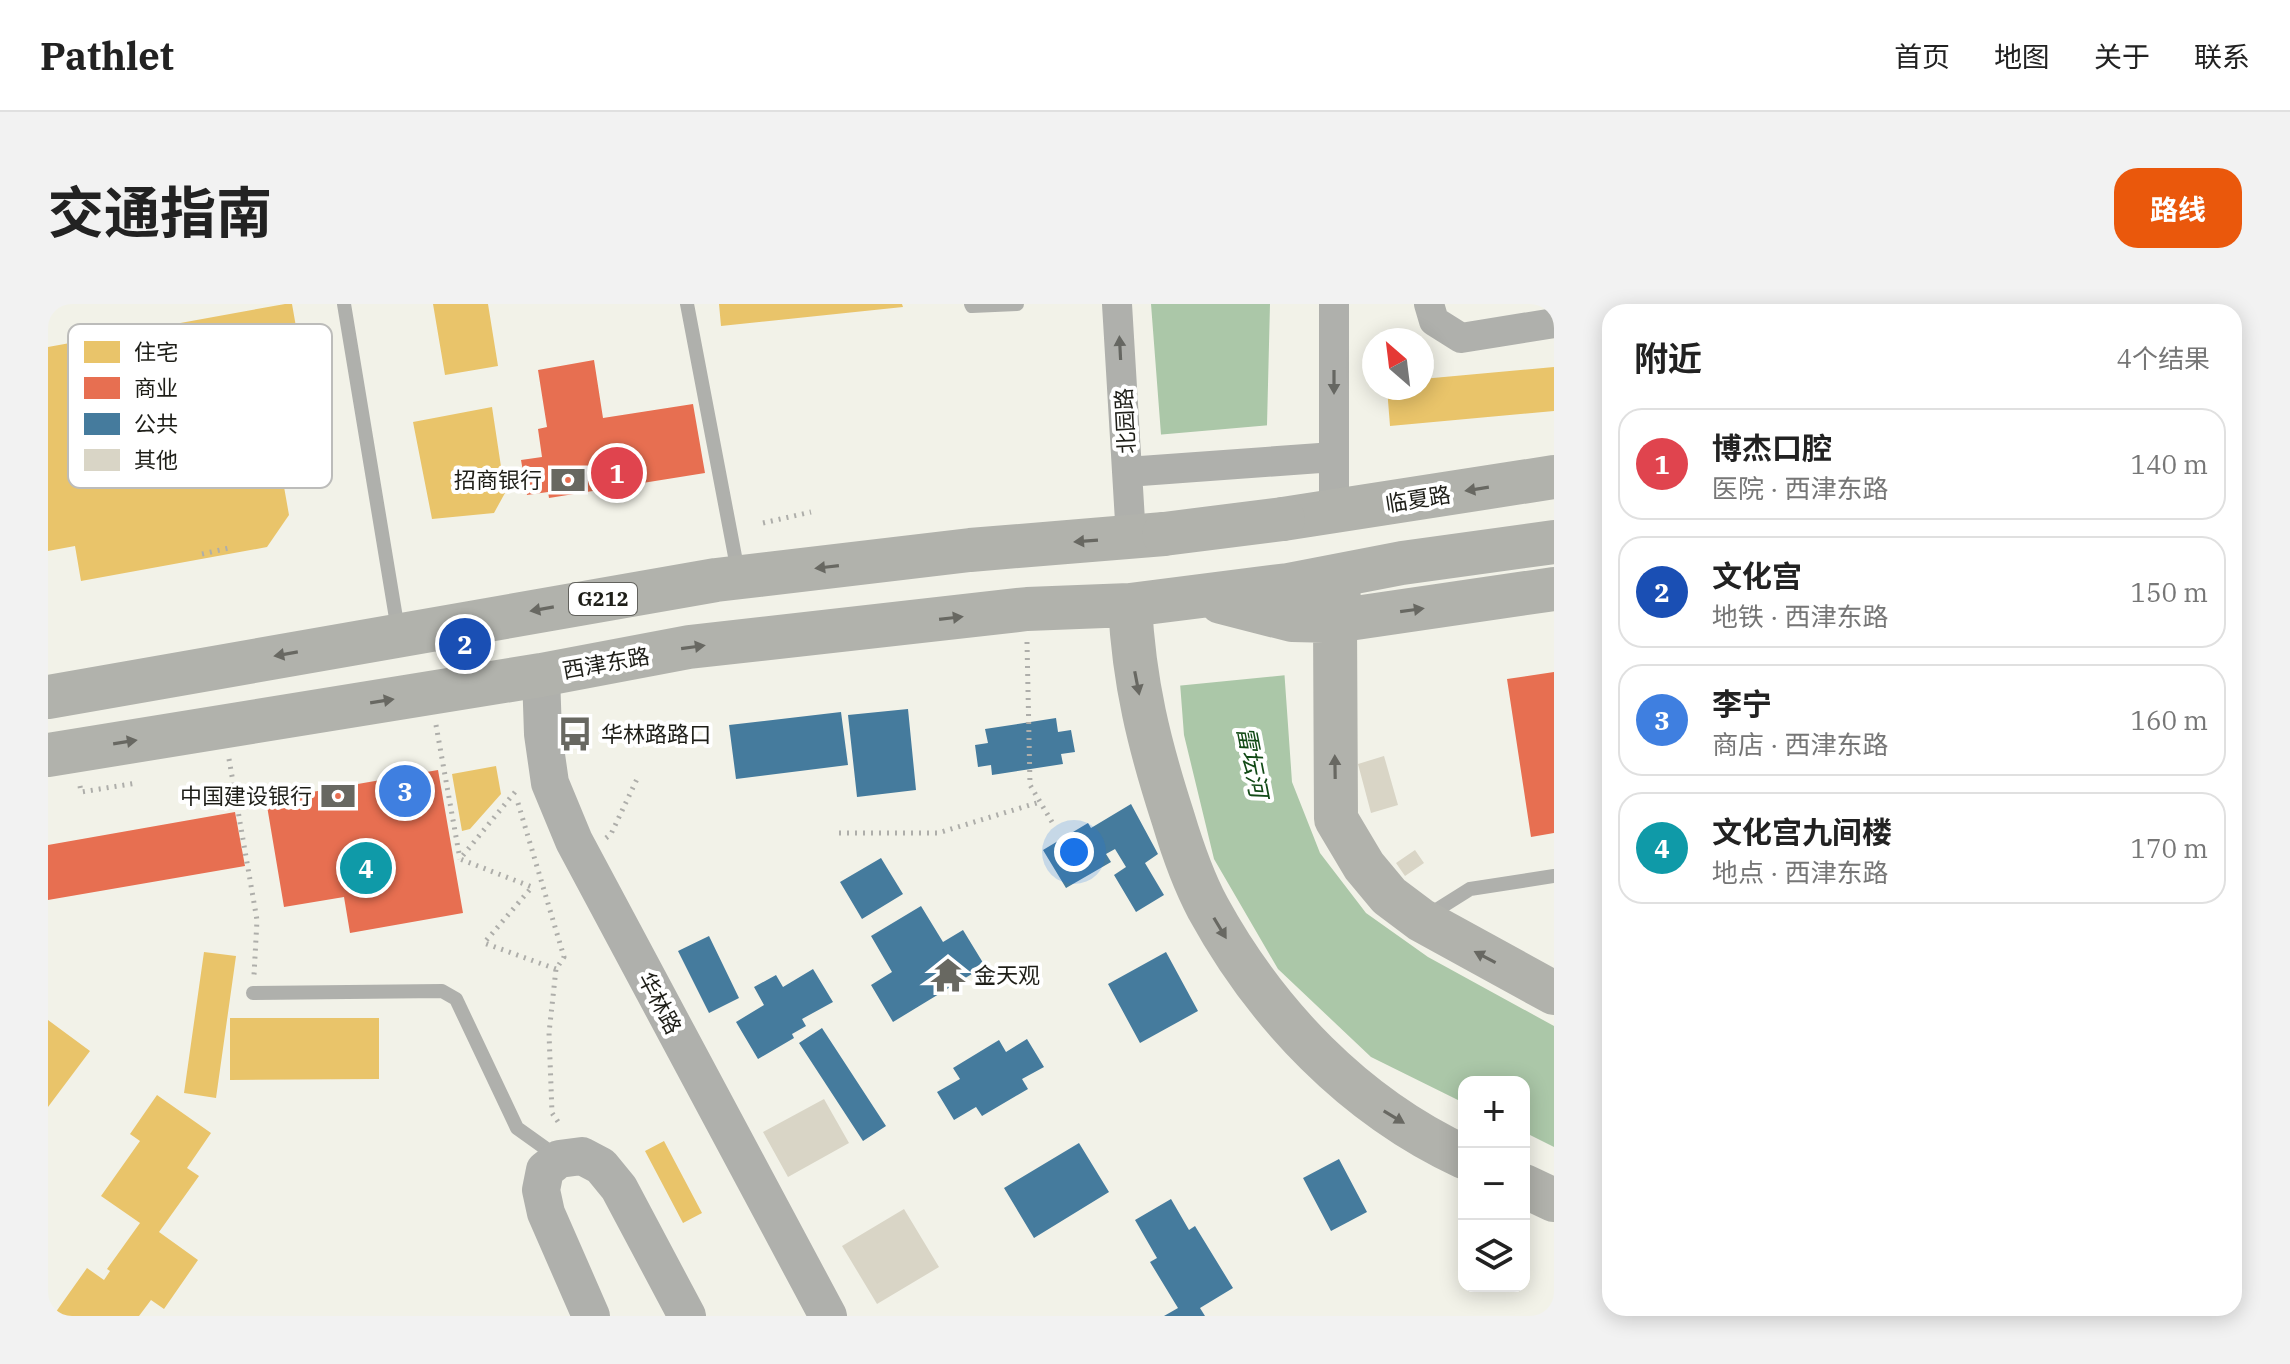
<!DOCTYPE html>
<html lang="zh">
<meta charset="utf-8">
<style>
body{margin:0;font-family:"IBM Plex Serif","Noto Sans SC",serif;background:#f2f2f2;color:#222}
.controls{position:absolute;right:24px;bottom:24px;display:grid;overflow:hidden;border-radius:16px;box-shadow:0 4px 20px #0003}
.controls button{width:72px;height:72px;display:grid;place-items:center;padding:0;border:0;border-bottom:2px solid #e0e0e0;background:#fff;color:#222;font:40px sans-serif}
.compass{position:absolute;left:1314px;top:24px;width:72px;height:72px;border-radius:50%;background:#fff;box-shadow:0 4px 20px #0003;rotate:332deg}
.you{position:absolute;left:1026px;top:548px;width:28px;height:28px;margin:-20px;border:6px solid #fff;border-radius:50%;background:#1a73e8;box-shadow:0 0 0 12px #1a73e833}
.badge{display:grid;place-items:center;width:52px;height:52px;border-radius:50%;background:#ea580c;color:#fff;font-size:26px;font-weight:700}
.pin{position:absolute;translate:-50% -50%;border:4px solid #fff;box-shadow:0 2px 8px #0006}
.list{margin:0;padding:0;list-style:none}
h2{display:flex;justify-content:space-between;align-items:center;height:104px;margin:0;padding:0 32px;font-size:34px}
h2 small{font-size:26px;font-weight:400;color:#767676}
.list li{display:grid;grid-template-columns:52px 1fr auto;gap:24px;align-items:center;box-sizing:border-box;height:112px;margin:0 16px 16px;padding:0 16px;border:2px solid #e0e0e0;border-radius:24px}
.list b{display:block;font-size:30px;white-space:nowrap}
.list p{margin:0;font-size:26px;white-space:nowrap;color:#767676}
.list em{font-size:26px;font-style:normal;color:#767676}
.icon{flex:none;width:44px;height:44px;fill:none;stroke:currentColor;stroke-width:2;stroke-linecap:round;stroke-linejoin:round}
.map{position:relative;flex:none;width:1506px;height:1012px;overflow:hidden;border-radius:24px}
header{display:flex;align-items:center;gap:48px;box-sizing:border-box;height:112px;padding:0 40px;background:#fff;border-bottom:2px solid #e0e0e0}
header strong{font-size:38px}
nav{display:flex;gap:44px;margin-inline-start:auto;font-size:28px}
.intro{display:flex;align-items:center;justify-content:space-between;box-sizing:border-box;height:192px;padding:0 48px}
h1{margin:0;font-size:56px}
.button{padding:20px 36px;border-radius:24px;background:#ea580c;color:#fff;font-size:28px;font-weight:700}
main{display:flex;gap:48px;padding:0 48px}
aside{flex:1;background:#fff;border-radius:24px;box-shadow:0 4px 20px #0003}
.map>svg:first-child{display:block}
.water{fill:#abc7a8}
.pier{fill:#f2f2e8}
.homes{fill:#e9c46a}
.shops{fill:#e76f51}
.public{fill:#457b9d}
.building{fill:#d9d5c6}
.lines{fill:none;stroke-linecap:round;stroke-linejoin:round}
.path{stroke:#aeaeaa;stroke-width:5;stroke-dasharray:2 6;stroke-linecap:butt}
.service{stroke:#afb0ac;stroke-width:14}
.minor{stroke:#afb0ac;stroke-width:30}
.tertiary{stroke:#afb0ac;stroke-width:38}
.primary{stroke:#b1b2ac;stroke-width:44}
.primary-bridge{stroke:#b1b2ac;stroke-width:44}
.oneway{fill:#666762}
.oneway2{fill:#686862}
.labels{text-anchor:middle;stroke-width:8;stroke-linejoin:round;paint-order:stroke}
.shield{fill:#fff;stroke:#62625d;stroke-width:2}
.shield-label{font-size:20px;font-weight:bold;fill:#1e1e18}
.street-label{font-size:22px;fill:#1e1e18;stroke:#fff}
.poi-label{font-size:22px;fill:#1e1e18;stroke:#fff;text-anchor:end}
.water-label{font-size:24px;font-style:italic;fill:#124a16;stroke:#fff}
.key{fill:#fff;stroke:#bcbcba;stroke-width:2}
.key-label{font-size:22px;fill:#1e1e18}
</style>
<header>
<strong>Pathlet</strong>
<nav><a>首页</a><a>地图</a><a>关于</a><a>联系</a></nav>
</header>
<div class="intro"><h1>交通指南</h1><a class="button">路线</a></div>
<main>
<div class="map">
<svg width="1506" height="1012" viewBox="0 0 1506 1012">
<rect width="100%" height="100%" fill="#f2f2e8"/>
<path class="water" d="M 1103,0 L 1222,0 L 1219,121 L 1244,478 L 1272,549 L 1318,609 L 1380,653 L 1506,722 L 1506,843 L 1476,828 L 1476,778 L 1416,778 L 1416,799 L 1323,753 L 1230,665 L 1166,555 L 1136,431 Z"/>
<path class="pier" d="M 1223,121 L 1239,371 L 1128,382 L 1108,131 Z"/>
<path class="homes" d="M 237,0 L 244,0 L 254,57 L 224,115 L 241,211 L 219,243 L 33,277 L 27,242 L 0,247 L 0,43 Z
M 385,0 L 440,0 L 450,62 L 397,71 Z
M 671,0 L 854,0 L 855,3 L 673,22 Z
M 1506,63 L 1506,107 L 1342,122 L 1339,84 L 1374,84 L 1374,75 Z
M 444,103 L 457,189 L 446,209 L 384,215 L 365,118 Z
M 448,462 L 453,490 L 422,525 L 414,527 L 404,470 Z
M 156,648 L 188,652 L 168,794 L 136,789 Z
M 182,714 L 331,714 L 331,775 L 182,776 Z
M 0,716 L 42,747 L 0,803 Z
M 109,791 L 163,829 L 139,864 L 151,872 L 111,928 L 150,956 L 116,1005 L 103,996 L 91,1012 L 5,1012 L 39,964 L 56,976 L 62,967 L 59,965 L 92,919 L 53,892 L 92,837 L 82,830 Z
M 616,837 L 654,909 L 635,919 L 597,847 Z"/>
<path class="shops" d="M 546,56 L 555,114 L 645,100 L 657,169 L 501,194 L 500,188 L 479,191 L 473,156 L 494,153 L 490,125 L 499,123 L 490,66 Z
M 1506,368 L 1506,529 L 1483,533 L 1459,375 Z
M 390,466 L 415,609 L 302,629 L 296,593 L 236,603 L 218,496 Z
M 187,508 L 197,562 L 0,596 L 0,541 Z"/>
<path class="public" d="M 860,405 L 868,486 L 809,493 L 800,411 Z
M 793,408 L 800,461 L 688,475 L 681,421 Z
M 1008,414 L 1010,428 L 1023,426 L 1027,448 L 1013,450 L 1015,460 L 944,471 L 943,461 L 930,463 L 927,441 L 940,439 L 937,425 Z
M 1083,500 L 1110,550 L 1097,559 L 1116,591 L 1088,608 L 1066,571 L 1078,563 L 1067,545 L 1058,550 L 1063,558 L 1018,584 L 995,546 L 1040,519 L 1043,524 Z
M 833,554 L 855,590 L 814,615 L 792,578 Z
M 873,602 L 895,638 L 915,626 L 937,662 L 845,718 L 823,681 L 844,668 L 823,632 Z
M 661,632 L 691,694 L 661,709 L 630,647 Z
M 1118,648 L 1150,707 L 1092,739 L 1060,680 Z
M 765,665 L 785,698 L 754,715 L 758,722 L 744,730 L 746,734 L 710,755 L 688,718 L 716,701 L 706,683 L 728,671 L 735,683 Z
M 774,724 L 838,822 L 815,837 L 751,739 Z
M 979,735 L 996,763 L 974,775 L 980,785 L 934,812 L 928,803 L 906,816 L 889,788 L 912,775 L 905,764 L 951,736 L 958,748 Z
M 1031,839 L 1061,888 L 986,934 L 956,884 Z
M 1291,855 L 1319,908 L 1283,927 L 1255,874 Z
M 1123,895 L 1141,926 L 1147,922 L 1185,984 L 1152,1004 L 1157,1012 L 1116,1012 L 1130,1004 L 1102,958 L 1109,954 L 1087,916 Z"/>
<path class="building" d="M 1336,452 L 1350,501 L 1323,509 L 1310,460 Z
M 1367,546 L 1376,559 L 1357,572 L 1348,559 Z
M 776,795 L 801,839 L 740,873 L 715,828 Z
M 856,905 L 891,963 L 829,1000 L 794,942 Z"/>
<g class="lines">
<path class="path" d="M 715,219 L 763,208
M 154,250 L 181,244
M 979,338 L 982,481 L 1007,523
M 388,421 L 412,555
M 181,455 L 209,616 L 206,671
M 32,482 L 33,488 L 89,479
M 467,488 L 412,555 L 484,583 L 436,639 L 508,665
M 470,499 L 516,653 L 508,665 L 501,729 L 504,809 L 513,822
M 791,529 L 890,529 L 992,498
M 558,534 L 563,530 L 589,475"/>
<path class="service" d="M 296,0 L 350,326
M 639,0 L 690,268
M 923,0 L 924,2 L 969,0
M 1379,612 L 1422,585 L 1506,572
M 205,689 L 394,687 L 408,695 L 469,824 L 511,854"/>
<path class="minor" d="M 1069,0 L 1083,234
M 1381,0 L 1386,17 L 1413,34 L 1506,19
M 1079,168 L 1286,153
M 1286,208 L 1286,0"/>
<path class="tertiary" d="M 493,371 L 495,430 L 502,479 L 526,537 L 780,1012
M 543,1012 L 498,909 L 493,886 L 497,866 L 511,855 L 534,852 L 553,862 L 571,884 L 639,1012"/>
<path class="primary" d="M 1235,215 L 1506,173
M 1293,271 L 1287,317 L 1288,515 L 1316,562 L 1341,592 L 1373,616 L 1506,689
M 1173,298 L 1244,316 L 1287,317 L 1506,285
M 1082,301 C 1086,379 1101,440 1125,514 C 1134,544 1145,576 1160,604 C 1218,710 1306,802 1416,853
M 0,393 L 668,276 L 922,246 L 1116,230
M 0,451 L 493,371 L 641,343 L 979,305 L 1082,301 L 1240,281 L 1354,259 L 1506,238
M 1476,882 L 1506,896"/>
<path class="primary-bridge" d="M 1116,230 L 1235,215"/>
</g>
<defs><path id="oneway-solid" d="M-6-.8H1V-3.2L6.5 0L1 3.2V.8H-6Z" transform="scale(2)"/></defs>
<g class="oneway">
<use href="#oneway-solid" transform="translate(1072 44) rotate(-93)"/>
<use href="#oneway-solid" transform="translate(1286 78) rotate(90)"/>
</g>
<g class="oneway2">
<use href="#oneway-solid" transform="translate(1429 185) rotate(171)"/>
<use href="#oneway-solid" transform="translate(1038 237) rotate(176)"/>
<use href="#oneway-solid" transform="translate(779 263) rotate(173)"/>
<use href="#oneway-solid" transform="translate(494 305) rotate(170)"/>
<use href="#oneway-solid" transform="translate(1364 306) rotate(-8)"/>
<use href="#oneway-solid" transform="translate(903 314) rotate(-7)"/>
<use href="#oneway-solid" transform="translate(645 343) rotate(-8)"/>
<use href="#oneway-solid" transform="translate(238 350) rotate(170)"/>
<use href="#oneway-solid" transform="translate(1089 379) rotate(79)"/>
<use href="#oneway-solid" transform="translate(334 397) rotate(-9)"/>
<use href="#oneway-solid" transform="translate(77 438) rotate(-9)"/>
<use href="#oneway-solid" transform="translate(1287 463) rotate(-91)"/>
<use href="#oneway-solid" transform="translate(1172 624) rotate(59)"/>
<use href="#oneway-solid" transform="translate(1437 653) rotate(-152)"/>
<use href="#oneway-solid" transform="translate(1346 813) rotate(31)"/>
</g>
<defs>
<g id="bank-bare" transform="scale(2.76)"><path d="M-6-4H6V4H-6ZM0-2.3a2.3 2.3 0 1 0 0 4.6a2.3 2.3 0 1 0 0-4.6Z" fill="#686861" stroke="#fff" stroke-width="2.5" paint-order="stroke"/></g>
<g id="bus-bare" transform="scale(2.76)"><path d="M-5-6H5V4H4V6H2V4H-2V6H-4V4H-5ZM-3.5-4V0h7V-4ZM-3.5 1.2v1.5H-2V1.2ZM2 1.2v1.5H3.5V1.2Z" fill="#686861" stroke="#fff" stroke-width="2.5" paint-order="stroke"/></g>
<g id="temple-bare" transform="scale(2.76)"><path d="M0-6L5-2H3V0L6.5 2.5H4V6H1.5V3h-3V6H-4V2.5H-6.5L-3 0V-2H-5Z" fill="#686861" stroke="#fff" stroke-width="2.5" paint-order="stroke"/></g>
</defs>
<g fill-rule="evenodd">
<use href="#bank-bare" x="520" y="176"/>
<use href="#bus-bare" x="527" y="430"/>
<use href="#bank-bare" x="290" y="492"/>
<use href="#temple-bare" x="900" y="671"/>
</g>
<g class="labels">
<rect class="shield" x="521" y="279" width="68" height="32" rx="6"/>
<g class="shield-label">
<text x="555" y="302">G212</text>
</g>
<g class="street-label">
<text transform="translate(1077 117) rotate(-93)" y="8">北园路</text>
<text transform="translate(1370 195) rotate(-9)" y="8">临夏路</text>
<text transform="translate(558 359) rotate(-10)" y="8">西津东路</text>
<text transform="translate(612 699) rotate(62)" y="8">华林路</text>
</g>
<g class="poi-label">
<text x="494" y="184">招商银行</text>
<text x="553" y="438" text-anchor="start">华林路路口</text>
<text x="264" y="500">中国建设银行</text>
<text x="926" y="679" text-anchor="start">金天观</text>
</g>
<g class="water-label">
<text transform="translate(1204 458) rotate(79)" y="8">雷坛河</text>
</g>
</g>
<rect x="20" y="20" width="264" height="164" rx="12" class="key"/>
<rect x="36" y="37" width="36" height="22" fill="#e9c46a"/>
<rect x="36" y="73" width="36" height="22" fill="#e76f51"/>
<rect x="36" y="109" width="36" height="22" fill="#457b9d"/>
<rect x="36" y="145" width="36" height="22" fill="#d9d5c6"/>
<g class="key-label">
<text x="86" y="56">住宅</text>
<text x="86" y="92">商业</text>
<text x="86" y="128">公共</text>
<text x="86" y="164">其他</text>
</g>
</svg>
<div class="controls">
<button>+</button>
<button>−</button>
<button><svg class="icon" aria-label="layers" viewBox="0 0 24 24"><path d="M12 4l9 5-9 5-9-5zM3 14l9 5 9-5"/></svg></button>
</div>
<svg class="compass" viewBox="-18 -18 36 36"><path d="M0-13l5 13h-10z" fill="#e53935"/><path d="M0 13l5-13h-10z" fill="#767676"/></svg>
<div class="you"></div>
<div class="pin badge" style="left:569px;top:169px;background:#e0444e">1</div>
<div class="pin badge" style="left:417px;top:340px;background:#1a4fb4">2</div>
<div class="pin badge" style="left:357px;top:487px;background:#3f7fe0">3</div>
<div class="pin badge" style="left:318px;top:564px;background:#0f9aa8">4</div>
</div>
<aside>
<h2>附近<small>4个结果</small></h2>
<ul class="list">
<li><span class="badge" style="background:#e0444e">1</span><div><b>博杰口腔</b><p>医院 · 西津东路</p></div><em>140 m</em></li>
<li><span class="badge" style="background:#1a4fb4">2</span><div><b>文化宫</b><p>地铁 · 西津东路</p></div><em>150 m</em></li>
<li><span class="badge" style="background:#3f7fe0">3</span><div><b>李宁</b><p>商店 · 西津东路</p></div><em>160 m</em></li>
<li><span class="badge" style="background:#0f9aa8">4</span><div><b>文化宫九间楼</b><p>地点 · 西津东路</p></div><em>170 m</em></li>
</ul>
</aside>
</main>
